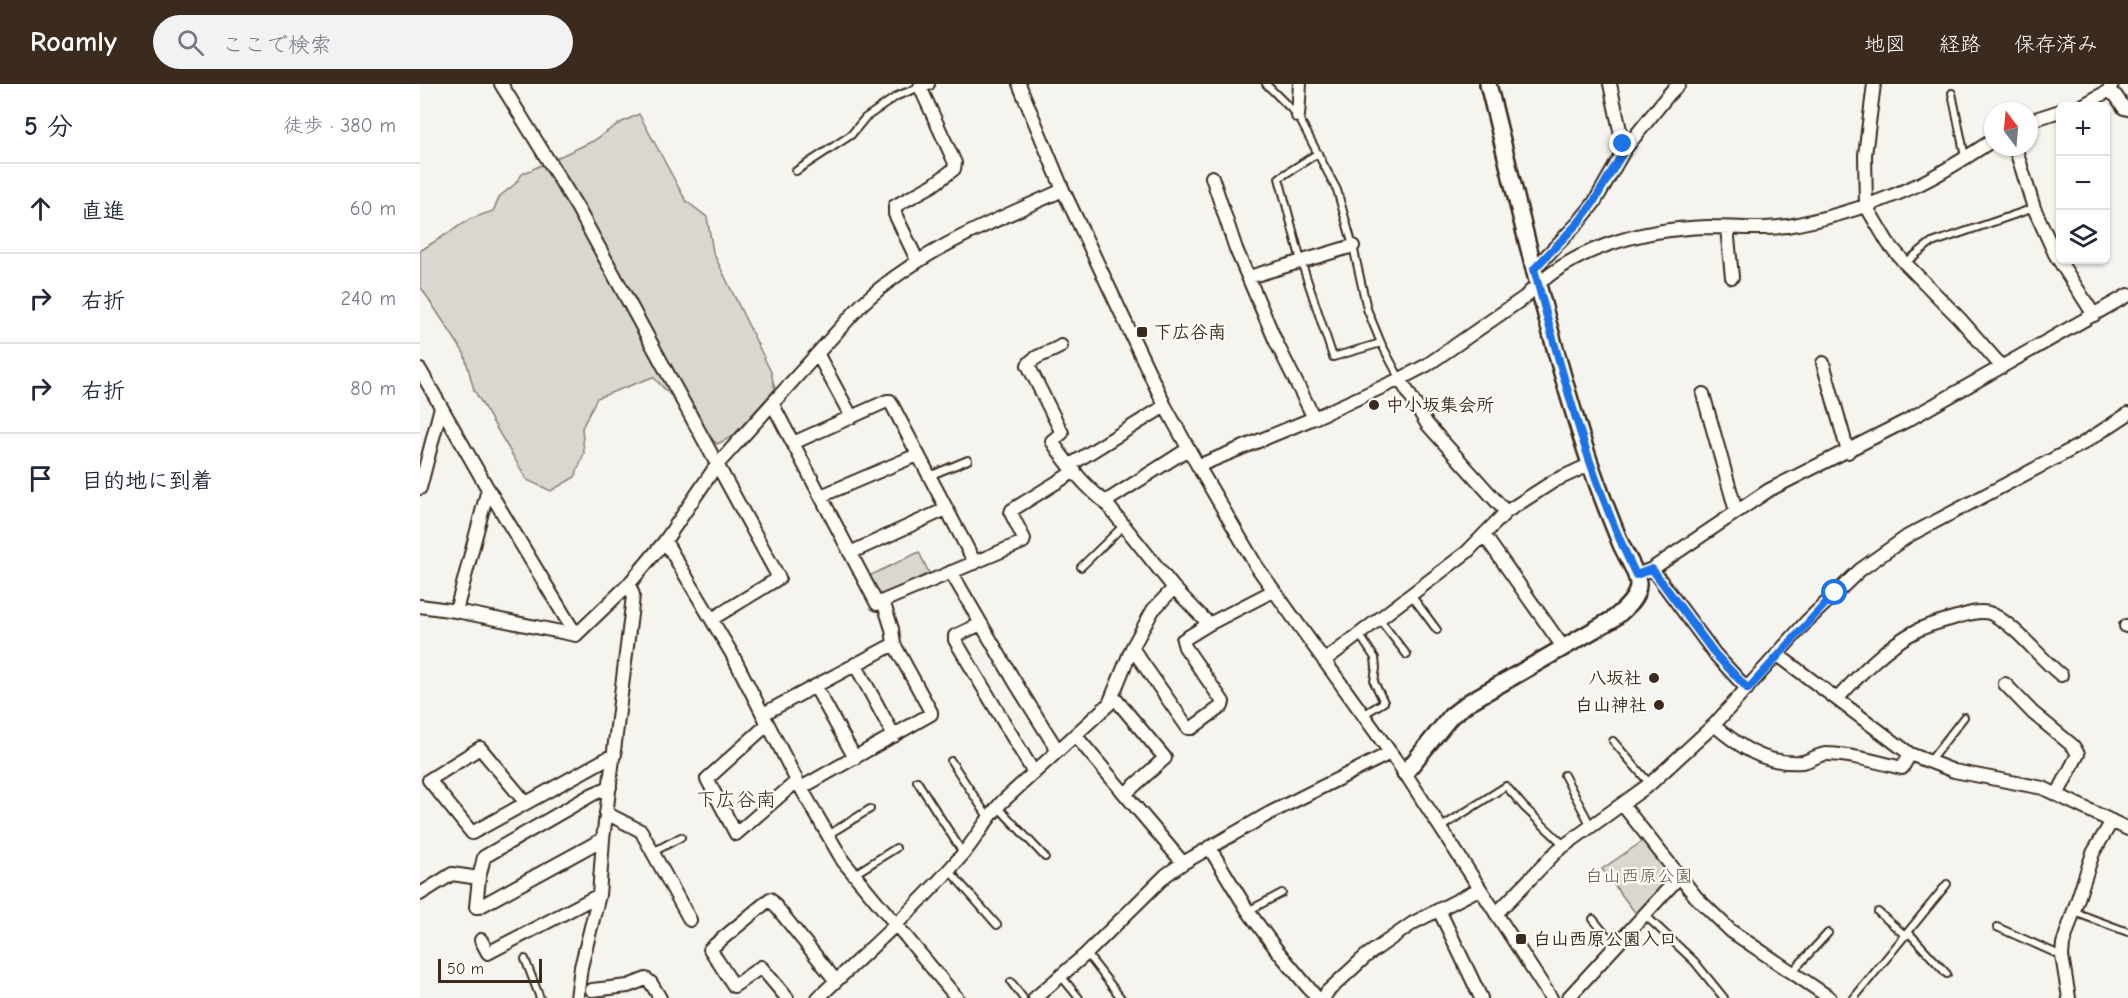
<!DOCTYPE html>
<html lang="ja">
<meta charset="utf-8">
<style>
body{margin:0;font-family:"Comic Neue","Klee One",sans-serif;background:#f2f2f3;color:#1f2937}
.controls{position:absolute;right:18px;top:18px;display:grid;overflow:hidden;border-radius:9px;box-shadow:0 2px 4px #0004}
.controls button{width:54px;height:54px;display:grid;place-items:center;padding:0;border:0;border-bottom:2px solid #e0e1e3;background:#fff;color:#1f2937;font:30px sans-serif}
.compass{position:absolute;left:1564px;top:18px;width:54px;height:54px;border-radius:50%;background:#fff;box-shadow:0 2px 4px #0004;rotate:344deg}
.scale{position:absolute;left:18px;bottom:15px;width:104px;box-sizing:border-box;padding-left:6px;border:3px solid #3b2a1e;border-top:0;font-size:16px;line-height:21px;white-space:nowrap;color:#3b2a1e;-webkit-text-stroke:4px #fdfcf7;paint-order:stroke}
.stop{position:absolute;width:18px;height:18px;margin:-14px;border:4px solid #1a73e8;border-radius:50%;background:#fff}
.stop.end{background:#1a73e8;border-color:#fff;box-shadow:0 2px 6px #0008}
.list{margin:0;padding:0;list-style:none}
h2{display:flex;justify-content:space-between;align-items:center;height:78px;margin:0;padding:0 24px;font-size:26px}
h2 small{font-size:20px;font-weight:400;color:#747a83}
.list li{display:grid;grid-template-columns:39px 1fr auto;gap:18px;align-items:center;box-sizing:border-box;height:90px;padding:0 24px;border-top:2px solid #e0e1e3}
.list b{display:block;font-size:22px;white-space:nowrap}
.list em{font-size:20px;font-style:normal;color:#747a83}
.icon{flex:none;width:33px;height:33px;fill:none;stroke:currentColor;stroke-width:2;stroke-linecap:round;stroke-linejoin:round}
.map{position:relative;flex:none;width:1708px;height:914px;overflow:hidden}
header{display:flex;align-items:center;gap:36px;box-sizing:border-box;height:84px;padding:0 30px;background:#3b2a1e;color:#fff}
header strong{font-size:28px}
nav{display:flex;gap:33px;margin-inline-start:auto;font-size:21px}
.search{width:420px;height:54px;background:#f2f2f3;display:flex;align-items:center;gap:15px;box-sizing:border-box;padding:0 21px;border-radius:33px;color:#747a83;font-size:22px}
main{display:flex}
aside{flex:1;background:#fff}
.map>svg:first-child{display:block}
.green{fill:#dad6d0;stroke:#8a8077;stroke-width:1.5}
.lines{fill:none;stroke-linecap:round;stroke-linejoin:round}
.service-casing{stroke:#3b2a1e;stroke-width:10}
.minor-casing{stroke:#3b2a1e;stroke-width:16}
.tertiary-casing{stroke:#3b2a1e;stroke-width:20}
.service{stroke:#fdfcf7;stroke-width:6}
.minor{stroke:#fdfcf7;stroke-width:12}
.tertiary{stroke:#fdfcf7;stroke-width:15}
.route{stroke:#1a73e8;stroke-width:8}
.poi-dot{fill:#3b2a1e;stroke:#fdfcf7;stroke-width:2}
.labels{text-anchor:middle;stroke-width:4.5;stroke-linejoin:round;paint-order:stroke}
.poi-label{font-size:18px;font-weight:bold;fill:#3b2a1e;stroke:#fdfcf7;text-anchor:start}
.park-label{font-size:18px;fill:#63554a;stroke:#fdfcf7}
.neighbourhood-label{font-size:20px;fill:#3b2a1e;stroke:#fdfcf7}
</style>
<header>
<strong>Roamly</strong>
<div class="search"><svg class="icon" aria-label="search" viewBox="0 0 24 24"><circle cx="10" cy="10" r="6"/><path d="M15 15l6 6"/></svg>ここで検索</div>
<nav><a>地図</a><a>経路</a><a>保存済み</a></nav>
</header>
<main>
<aside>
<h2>5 分<small>徒歩 · 380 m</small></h2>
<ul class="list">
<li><svg class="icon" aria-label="ahead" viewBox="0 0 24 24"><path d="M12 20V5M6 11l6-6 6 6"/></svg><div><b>直進</b></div><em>60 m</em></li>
<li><svg class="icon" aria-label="right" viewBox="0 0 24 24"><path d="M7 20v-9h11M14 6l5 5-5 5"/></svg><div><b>右折</b></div><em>240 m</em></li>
<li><svg class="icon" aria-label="right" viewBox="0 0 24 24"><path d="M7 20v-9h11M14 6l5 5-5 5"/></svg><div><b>右折</b></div><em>80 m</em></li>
<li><svg class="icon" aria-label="arrive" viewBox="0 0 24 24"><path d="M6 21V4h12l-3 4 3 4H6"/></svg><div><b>目的地に到着</b></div></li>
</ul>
</aside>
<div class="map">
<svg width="1708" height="914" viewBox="0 0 1708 914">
<rect width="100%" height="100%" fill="#f5f4ee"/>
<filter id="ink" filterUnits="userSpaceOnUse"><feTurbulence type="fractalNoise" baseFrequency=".0167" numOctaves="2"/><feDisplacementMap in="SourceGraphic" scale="12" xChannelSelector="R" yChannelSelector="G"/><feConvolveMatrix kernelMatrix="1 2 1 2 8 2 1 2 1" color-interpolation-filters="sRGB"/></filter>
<g filter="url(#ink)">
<path class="green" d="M 219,30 L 266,117 L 287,133 L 293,168 L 351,288 L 355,305 L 312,353 L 297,360 L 233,293 L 177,314 L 162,344 L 164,369 L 155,393 L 131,407 L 107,396 L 54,306 L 44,269 L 0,202 L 0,167 L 50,135 L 73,127 L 80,112 L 95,100 L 102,90 L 173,57 L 198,40 Z
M 499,468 L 509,489 L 459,513 L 449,492 Z
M 1223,757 L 1253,795 L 1217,831 L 1182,785 Z"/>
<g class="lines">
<g class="service-casing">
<path id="service" d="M 846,0 L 878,32 L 917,106 L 933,162 L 947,225 L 961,259 L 980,295
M 1532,9 L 1545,73
M 898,69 L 859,94 L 881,177 L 913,273 L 961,259
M 376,87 L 431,51 L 445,34 L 477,12 L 500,3
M 1485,179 L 1509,160 L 1614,124
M 509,392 L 548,376
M 661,483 L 702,443
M 991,511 L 1017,546
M 959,535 L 987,571
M 939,550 L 955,574 L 956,584 L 954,598 L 964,618 L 943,631
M 1193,657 L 1230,700
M 531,677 L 568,733
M 1509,678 L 1544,633
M 1144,691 L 1171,742
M 497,697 L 543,769
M 578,723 L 625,773
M 1020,744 L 1086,702 L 1104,723 L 1144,761
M 408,751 L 450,725
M 233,768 L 261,753
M 528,785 L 577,841
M 433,791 L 476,764
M 828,827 L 862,809
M 1458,828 L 1486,852
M 1654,828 L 1708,848
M 1224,830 L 1274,877 L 1304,914
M 1173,835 L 1195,862
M 1577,843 L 1642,872
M 1489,849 L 1527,890
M 667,870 L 701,914
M 105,875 L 120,914
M 1372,888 L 1408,849
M 641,892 L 659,914
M 591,898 L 603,914
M 1434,914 L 1527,800"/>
</g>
<g class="minor-casing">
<path id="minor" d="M 81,0 L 157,123 L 359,494 L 292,535
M 599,0 L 643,106 L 745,322 L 778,382 L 837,483 L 985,689 L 1131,914
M 1190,0 L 1203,60 L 1205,65
M 1454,0 L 1445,71 L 1446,122 L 1468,159 L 1485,179 L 1540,235 L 1582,283
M 1688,7 L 1696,12 L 1704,24 L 1708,25
M 1662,22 L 1688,7 L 1692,0
M 878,32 L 880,0
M 1609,37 L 1640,27
M 1595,63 L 1614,124 L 1635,170 L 1674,231
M 792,93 L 816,165 L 856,258 L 894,334
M 1307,144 L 1312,193
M 497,176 L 475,130 L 475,122 L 513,101 L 534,85 L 535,79 L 500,3 L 508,0
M 1114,185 L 1158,139 L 1174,119 L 1205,65 L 1249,10 L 1259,0
M 829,193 L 933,162
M 641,262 C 631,269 614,271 608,281 L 642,349 L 632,357 C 646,379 665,402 685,418 L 754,504 L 789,540 L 853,507
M 398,271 L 431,332
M 1403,279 L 1428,368
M 0,286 L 68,405 L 156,551
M 980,295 L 1007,340 L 1086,428
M 1283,310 L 1316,427
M 353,321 L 457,520 L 463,517 L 472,545 L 474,560 L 511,628 L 511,630 L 381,704
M 373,359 L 467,317 L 470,317 L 555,479
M 650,381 L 745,322
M 778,382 L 894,334 L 980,295 L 1007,281 L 1105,213 C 1150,164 1222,145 1287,143 C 1318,143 1348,147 1378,140 C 1418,132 1458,119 1495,102 C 1522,90 1548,72 1573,56
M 0,404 L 21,323
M 401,412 L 497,371
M 685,418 L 768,365
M 1064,451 L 1143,563
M 245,457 L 312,570 L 377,697 L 423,777 L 537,914
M 430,469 L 526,425
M 1232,485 L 1295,570 L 1327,605
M 531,488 L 595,598 L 638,667
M 1216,491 L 1232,485 L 1349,406 L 1486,337 L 1708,211
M 463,517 L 603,458 L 604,455 L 591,429 L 592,426 L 655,387
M 0,522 L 36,527 L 156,551 L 209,500 L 245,457 L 296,382 L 442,220 C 500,166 572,138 643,106
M 36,527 L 68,405
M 561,540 L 535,552 L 535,556 L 614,689
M 1706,542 L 1708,542
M 712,564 L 768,644 L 772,644 L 802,622 L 803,618 L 765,563 L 763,556 L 789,540
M 1358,571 L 1490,670 L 1534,687 L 1623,704 L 1708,745
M 904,577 L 1047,468 L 1086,428 L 1134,397 L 1171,380
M 435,580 L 474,652
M 1585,600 L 1613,629 L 1653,662 L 1658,670 L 1637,711
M 395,602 L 435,674
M 693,612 L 745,674 L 705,710
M 1418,614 C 1441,589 1466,562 1498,546 C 1510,540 1524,537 1537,533 C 1548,530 1562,525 1572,530 C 1600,545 1617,572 1641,591
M 343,630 L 474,560
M 348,640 L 287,695 L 316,750 L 377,697
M 1294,641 C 1320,663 1345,681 1382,678 C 1391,677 1399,669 1408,670 C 1433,671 1458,678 1482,684 L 1490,670
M 655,651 L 763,779
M 106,719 L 60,664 L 9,696 L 52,749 L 195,670
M 1202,720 L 1276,813 L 1311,847 L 1410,914
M 186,729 L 221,747 L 270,836
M 789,763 L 828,827 L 856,865 L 897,914
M 59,794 L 56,823 L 59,823 L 183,755
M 0,810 L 32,790 L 59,794 L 64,773 L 173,710 L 190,703
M 1019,826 L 1061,914
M 1076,830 L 1138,766 L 1230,700 L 1294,641 L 1387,537 L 1440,486 L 1488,452 L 1662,360 L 1708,330
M 61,856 L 68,869 L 179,811
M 172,906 L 208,902 L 226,895 L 231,899 L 240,914
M 157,914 L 161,883 L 179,811 L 183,755 L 211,530 L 213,511 L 209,500
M 367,914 L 341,883 L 314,902 L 290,865 L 350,815 L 416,897
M 398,914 C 447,867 499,822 543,770 C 557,753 567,734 582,718 L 689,620 L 712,564 L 733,526 L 754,504
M 615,914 L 666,870 L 746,791 L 763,779 L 850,729 L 970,669
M 904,914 L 907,908 L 946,872 L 993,839 L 1059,805
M 1148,914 L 1259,793
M 1649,914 L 1642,872 L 1643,860 L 1673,769 L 1692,737"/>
</g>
<g class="tertiary-casing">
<path id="tertiary" d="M 985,689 L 1031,632 L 1049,618 L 1193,535 C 1203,527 1219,514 1218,499 C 1216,485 1205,471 1200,458 C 1186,424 1173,390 1162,355 C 1125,239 1098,119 1068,0"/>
</g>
<use href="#service" class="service"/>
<use href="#minor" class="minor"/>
<use href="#tertiary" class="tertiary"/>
</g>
</g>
<g class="lines" filter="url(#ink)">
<path class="route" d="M 1203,60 L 1205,65 L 1173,119 L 1158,139 L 1114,185 C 1142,289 1169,394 1216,491 L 1232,485 L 1295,570 L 1328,605 L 1415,509"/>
</g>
<g class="poi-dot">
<rect x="716" y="242" width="12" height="12" rx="3"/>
<circle cx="954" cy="321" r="6"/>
<circle cx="1234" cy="594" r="6"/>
<circle cx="1239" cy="621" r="6"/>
<rect x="1095" y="849" width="12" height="12" rx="3"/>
</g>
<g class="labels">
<g class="poi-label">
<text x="734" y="254">下広谷南</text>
<text x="966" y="327">中小坂集会所</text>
<text x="1222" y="600" text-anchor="end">八坂社</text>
<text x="1227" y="627" text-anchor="end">白山神社</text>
<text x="1113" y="861">白山西原公園入口</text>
</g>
<g class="park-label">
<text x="1219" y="798">白山西原公園</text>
</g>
<g class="neighbourhood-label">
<text x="316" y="722">下広谷南</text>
</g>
</g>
</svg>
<div class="controls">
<button>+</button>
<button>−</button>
<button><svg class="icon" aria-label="layers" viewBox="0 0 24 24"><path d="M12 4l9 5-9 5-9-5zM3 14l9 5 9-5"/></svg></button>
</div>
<svg class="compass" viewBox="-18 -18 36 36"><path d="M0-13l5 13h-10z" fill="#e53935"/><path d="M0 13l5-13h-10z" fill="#747a83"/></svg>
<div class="scale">50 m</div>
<div class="stop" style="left:1415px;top:509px"></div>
<div class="stop end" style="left:1203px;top:60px"></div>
</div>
</main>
